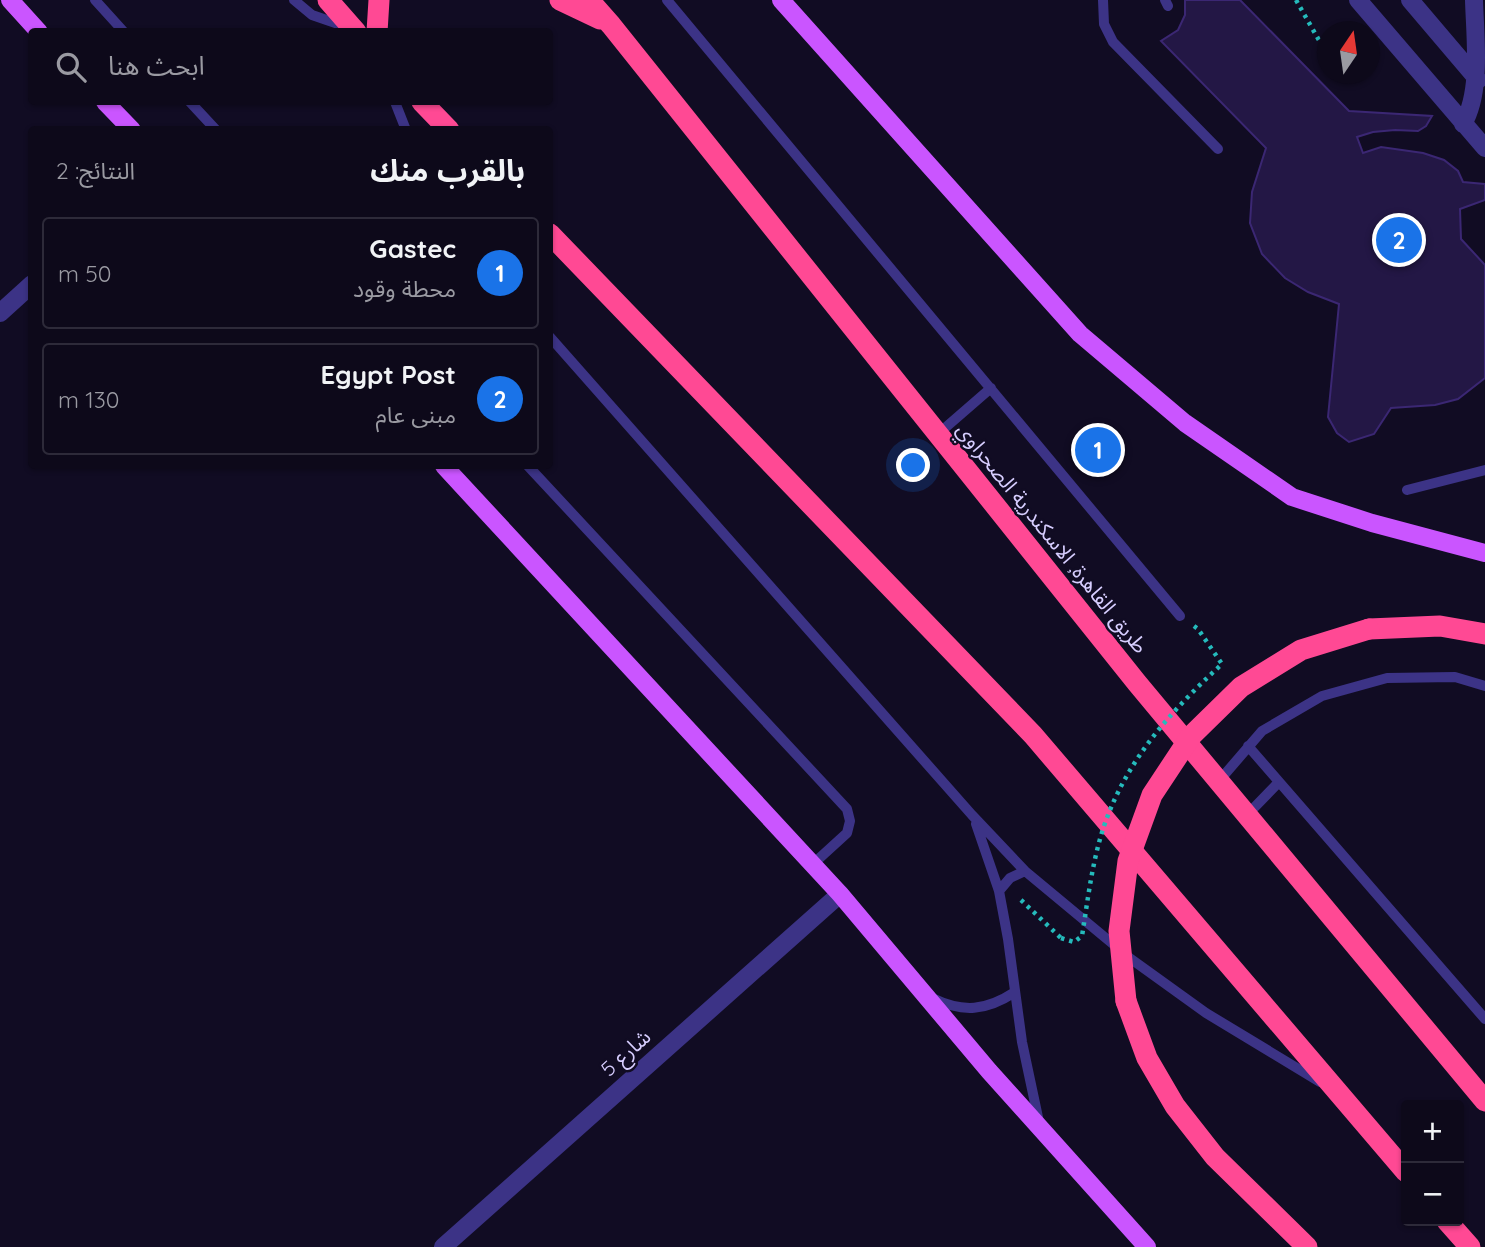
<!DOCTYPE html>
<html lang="ar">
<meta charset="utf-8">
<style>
body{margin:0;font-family:Quicksand,"Noto Sans Arabic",sans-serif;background:#1b1727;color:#f1f3f6;direction:rtl}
.controls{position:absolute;right:21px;bottom:21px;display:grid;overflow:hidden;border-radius:7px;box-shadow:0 2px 5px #0004}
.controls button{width:63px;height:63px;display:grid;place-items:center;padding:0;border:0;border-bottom:2px solid #2d2a39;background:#0d091a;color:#f1f3f6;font:35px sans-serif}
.compass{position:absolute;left:1317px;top:21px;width:63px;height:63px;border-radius:50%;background:#0d091a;box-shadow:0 2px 5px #0004;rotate:13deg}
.you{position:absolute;left:914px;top:466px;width:24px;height:24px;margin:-18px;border:5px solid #fff;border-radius:50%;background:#1a73e8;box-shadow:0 0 0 10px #1a73e833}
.badge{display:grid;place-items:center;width:46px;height:46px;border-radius:50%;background:#1a73e8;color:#fff;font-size:23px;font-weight:700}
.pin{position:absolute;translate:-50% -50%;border:4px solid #fff;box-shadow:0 2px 7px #0006}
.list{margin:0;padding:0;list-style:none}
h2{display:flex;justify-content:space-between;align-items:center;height:91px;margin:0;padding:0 28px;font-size:30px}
h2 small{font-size:23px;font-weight:400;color:#9a9aa2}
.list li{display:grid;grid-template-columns:46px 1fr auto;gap:21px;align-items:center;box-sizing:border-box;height:112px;margin:0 14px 14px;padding:0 14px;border:2px solid #2d2a39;border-radius:7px}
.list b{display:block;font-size:26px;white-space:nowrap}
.list p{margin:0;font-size:23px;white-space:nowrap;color:#9a9aa2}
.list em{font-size:23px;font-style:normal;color:#9a9aa2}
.icon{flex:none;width:38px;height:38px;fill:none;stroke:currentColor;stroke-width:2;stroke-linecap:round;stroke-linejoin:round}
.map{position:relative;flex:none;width:1485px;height:1247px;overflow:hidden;direction:ltr}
.search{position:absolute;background:#0d091a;box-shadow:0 2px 5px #0004;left:28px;top:28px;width:525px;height:77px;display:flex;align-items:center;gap:18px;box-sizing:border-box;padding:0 24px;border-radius:7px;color:#9a9aa2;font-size:26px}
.panel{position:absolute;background:#0d091a;box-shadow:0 2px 5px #0004;left:28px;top:126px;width:525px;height:343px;border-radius:7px;direction:rtl}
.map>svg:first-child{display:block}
.building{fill:#231745;stroke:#3b2773;stroke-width:2}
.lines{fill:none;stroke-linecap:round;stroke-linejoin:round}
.path{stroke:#25bbbc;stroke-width:4.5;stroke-dasharray:3.5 5;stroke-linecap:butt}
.service{stroke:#3c3386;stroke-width:10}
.minor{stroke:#3c3386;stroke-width:18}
.primary{stroke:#ca55ff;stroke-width:18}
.motorway{stroke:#ff4994;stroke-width:21}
.path-bridge{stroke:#25bbbc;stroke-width:4.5;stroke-dasharray:3.5 5;stroke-linecap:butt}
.motorway-bridge{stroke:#ff4994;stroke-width:21}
.labels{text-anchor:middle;stroke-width:5;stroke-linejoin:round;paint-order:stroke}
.street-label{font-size:21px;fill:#d7ceff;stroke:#110c23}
</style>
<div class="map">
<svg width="1485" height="1247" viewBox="0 0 1485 1247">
<rect width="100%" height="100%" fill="#110c23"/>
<path class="building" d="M 1185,0 L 1240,0 L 1349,111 L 1432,116 L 1426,126 L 1418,131 L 1395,130 L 1373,132 L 1357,137 L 1363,153 L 1381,147 L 1423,153 L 1444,160 L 1458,171 L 1463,182 L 1485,184 L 1485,200 L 1460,209 L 1461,239 L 1485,265 L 1485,378 L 1458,399 L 1435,405 L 1391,408 L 1374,434 L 1349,442 L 1337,433 L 1328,417 L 1339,304 L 1308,292 L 1285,278 L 1262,254 L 1250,223 L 1252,192 L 1266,148 L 1161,41 L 1178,30 L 1185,15 Z"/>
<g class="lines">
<path class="path" d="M 1296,0 L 1328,56
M 1338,74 L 1342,81
M 1194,626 L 1198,629 L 1222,664
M 1021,900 L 1061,938"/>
<path class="service" d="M 95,0 L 124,32
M 294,0 L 312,15 L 347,27
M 667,0 L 1180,616
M 1103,0 L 1104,24 L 1113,42 L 1218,149
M 1165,0 L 1168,6
M 190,102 L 216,130
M 395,102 L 406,130
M 550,337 L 972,815 L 1025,871 L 1131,959 L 1206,1013 L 1320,1082
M 938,434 L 991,388
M 528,466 L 847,809 L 850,821 L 847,833 L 813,864
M 1407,490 L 1485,470
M 1248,746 L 1485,1019
M 1219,781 L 1262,731 L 1322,696 L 1387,678 L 1455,677 L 1485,686
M 1247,815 L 1279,782
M 976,824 L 999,891 L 1008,939 L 1022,1042 L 1039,1122
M 999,891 L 1010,878 L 1025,871
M 932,998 C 963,1013 986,1011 1015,992"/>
<path class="minor" d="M 1358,0 L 1485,148
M 1410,0 L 1478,80
M 1463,124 C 1482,92 1475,37 1474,0
M 0,313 L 32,284
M 443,1247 L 840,894"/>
<path class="primary" d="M 10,0 L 39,32
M 781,0 L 1080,334 L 1185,423 L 1292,497 L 1372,523 L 1485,553
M 105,102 L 132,130
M 444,466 L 840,894 L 989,1071 L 1147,1247"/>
<path class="motorway" d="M 328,0 L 356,32
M 560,0 L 600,19
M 589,0 L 611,25 L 1137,683 L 1485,1101
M 377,32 L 379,0
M 422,102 L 449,130
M 550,234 L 1033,735 L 1406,1172
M 1369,629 L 1440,626 L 1485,634
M 1126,1001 L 1147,1058 L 1175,1106 L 1215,1157 L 1307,1247
M 1447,1221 L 1470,1247"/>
<path class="path-bridge" d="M 1061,938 L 1074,942 L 1082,936 C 1088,899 1092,862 1104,826 C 1127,759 1171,711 1222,664"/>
<path class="motorway-bridge" d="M 1126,1001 L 1119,931 L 1128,861 L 1152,795 L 1191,736 L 1241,687 L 1301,650 L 1369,629"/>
</g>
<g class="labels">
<g class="street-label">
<text transform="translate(1052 538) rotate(51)" y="7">طريق القاهرة, الاسكندرية الصحراوي</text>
<text transform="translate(626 1053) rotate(-42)" y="7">شارع 5</text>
</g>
</g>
</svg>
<div class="controls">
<button>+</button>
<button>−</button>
</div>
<svg class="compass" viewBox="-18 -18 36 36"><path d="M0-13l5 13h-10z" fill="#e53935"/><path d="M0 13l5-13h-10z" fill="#9a9aa2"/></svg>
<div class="you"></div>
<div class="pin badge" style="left:1098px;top:450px">1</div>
<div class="pin badge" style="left:1399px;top:240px">2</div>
<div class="search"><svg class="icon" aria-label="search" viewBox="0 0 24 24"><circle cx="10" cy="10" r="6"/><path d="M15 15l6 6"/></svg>ابحث هنا</div>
<section class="panel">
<h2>بالقرب منك<small>النتائج: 2</small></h2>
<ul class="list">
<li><span class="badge">1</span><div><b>Gastec</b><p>محطة وقود</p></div><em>50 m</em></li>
<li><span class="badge">2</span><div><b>Egypt Post</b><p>مبنى عام</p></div><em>130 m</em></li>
</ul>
</section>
</div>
